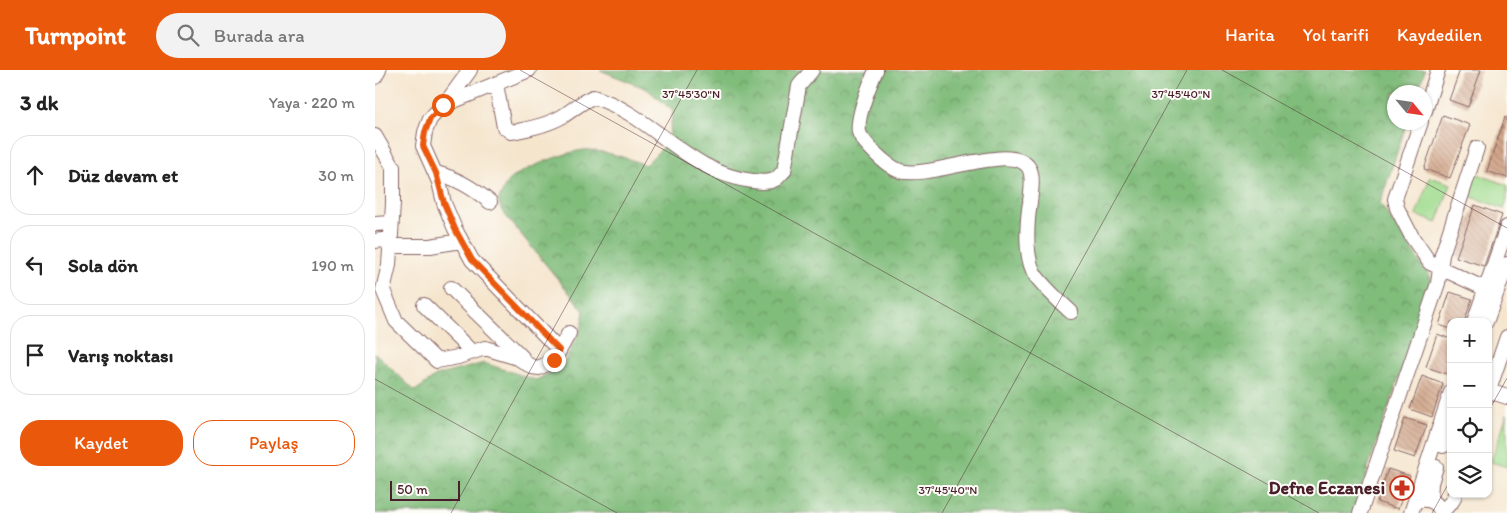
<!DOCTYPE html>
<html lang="tr">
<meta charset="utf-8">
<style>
body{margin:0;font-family:Itim,sans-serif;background:#f2f2f2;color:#222}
.controls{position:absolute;right:15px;bottom:15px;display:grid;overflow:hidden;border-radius:10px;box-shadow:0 1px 4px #0004}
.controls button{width:45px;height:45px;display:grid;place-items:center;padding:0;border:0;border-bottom:1px solid #e0e0e0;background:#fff;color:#222;font:25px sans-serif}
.compass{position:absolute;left:1012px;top:15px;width:45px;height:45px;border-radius:50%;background:#fff;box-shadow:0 1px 4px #0004;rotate:119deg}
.scale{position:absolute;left:15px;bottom:12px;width:70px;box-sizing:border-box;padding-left:5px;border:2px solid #4a1f2b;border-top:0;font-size:14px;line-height:18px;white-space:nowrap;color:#4a1f2b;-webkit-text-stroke:4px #fdfcf7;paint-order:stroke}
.stop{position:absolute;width:15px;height:15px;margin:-11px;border:4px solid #ea580c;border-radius:50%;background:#fff}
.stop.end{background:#ea580c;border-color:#fff;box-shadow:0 1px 5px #0008}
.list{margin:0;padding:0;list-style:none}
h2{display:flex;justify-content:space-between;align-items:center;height:65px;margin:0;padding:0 20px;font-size:21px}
h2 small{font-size:16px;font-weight:400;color:#767676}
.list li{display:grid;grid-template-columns:32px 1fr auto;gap:15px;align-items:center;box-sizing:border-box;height:80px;margin:0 10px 10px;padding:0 10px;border:1px solid #e0e0e0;border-radius:20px}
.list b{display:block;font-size:19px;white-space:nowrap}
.list em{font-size:16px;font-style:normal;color:#767676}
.actions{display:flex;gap:10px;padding:15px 20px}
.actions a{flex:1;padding:11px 0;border:1px solid #ea580c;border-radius:20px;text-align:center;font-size:18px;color:#ea580c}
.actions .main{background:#ea580c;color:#fff}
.icon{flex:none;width:28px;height:28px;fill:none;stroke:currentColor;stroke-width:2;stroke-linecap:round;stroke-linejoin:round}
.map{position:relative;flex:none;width:1132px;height:443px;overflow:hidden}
header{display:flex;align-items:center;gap:30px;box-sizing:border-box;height:70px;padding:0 25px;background:#ea580c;color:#fff}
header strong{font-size:24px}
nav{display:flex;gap:28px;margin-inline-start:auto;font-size:18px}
.search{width:350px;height:45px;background:#f2f2f2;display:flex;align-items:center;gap:12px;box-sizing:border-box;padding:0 18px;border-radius:28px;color:#767676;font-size:19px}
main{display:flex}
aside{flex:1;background:#fff}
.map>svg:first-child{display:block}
.forest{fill:url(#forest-crowns);stroke:#656e52}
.green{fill:#a0dc8f;stroke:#757e5d}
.building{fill:url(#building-back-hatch)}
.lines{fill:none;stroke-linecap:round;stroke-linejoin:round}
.minor-casing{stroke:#866464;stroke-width:16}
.minor{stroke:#fff;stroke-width:14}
.route{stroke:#ea580c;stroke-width:6}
.ticks{fill:none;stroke:#4a1f2b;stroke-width:1;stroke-opacity:0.45}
.labels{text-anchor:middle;stroke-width:4;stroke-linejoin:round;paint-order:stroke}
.poi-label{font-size:18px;font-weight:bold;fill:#4a1f2b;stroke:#fdfcf7;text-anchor:end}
.ticks-label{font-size:12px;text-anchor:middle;fill:#4a1f2b;stroke:#fdfcf7;stroke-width:4;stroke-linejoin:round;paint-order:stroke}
</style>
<header>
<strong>Turnpoint</strong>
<div class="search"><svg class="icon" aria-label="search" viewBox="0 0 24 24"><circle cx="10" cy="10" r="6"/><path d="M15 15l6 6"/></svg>Burada ara</div>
<nav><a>Harita</a><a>Yol tarifi</a><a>Kaydedilen</a></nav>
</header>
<main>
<aside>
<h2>3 dk<small>Yaya · 220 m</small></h2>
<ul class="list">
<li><svg class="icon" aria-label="ahead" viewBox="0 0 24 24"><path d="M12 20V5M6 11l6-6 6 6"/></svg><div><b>Düz devam et</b></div><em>30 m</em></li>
<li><svg class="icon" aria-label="left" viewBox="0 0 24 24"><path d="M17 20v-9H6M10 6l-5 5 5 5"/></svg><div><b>Sola dön</b></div><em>190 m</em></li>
<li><svg class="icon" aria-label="arrive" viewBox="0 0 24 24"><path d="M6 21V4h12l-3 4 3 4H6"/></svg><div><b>Varış noktası</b></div></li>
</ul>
<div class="actions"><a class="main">Kaydet</a><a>Paylaş</a></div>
</aside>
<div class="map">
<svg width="1132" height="443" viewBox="0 0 1132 443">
<defs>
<pattern id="forest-crowns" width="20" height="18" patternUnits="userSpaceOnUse" patternTransform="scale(1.25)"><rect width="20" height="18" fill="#80bc7a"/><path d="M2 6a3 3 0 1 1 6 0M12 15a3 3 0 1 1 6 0" fill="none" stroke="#6b9864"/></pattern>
<pattern id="building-back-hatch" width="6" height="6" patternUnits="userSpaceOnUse" patternTransform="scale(1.25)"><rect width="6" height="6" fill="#d2a68a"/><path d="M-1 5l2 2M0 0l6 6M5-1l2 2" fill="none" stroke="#ac8771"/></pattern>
</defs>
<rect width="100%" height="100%" fill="#fdfcf7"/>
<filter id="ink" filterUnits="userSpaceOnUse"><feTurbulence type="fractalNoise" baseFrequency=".02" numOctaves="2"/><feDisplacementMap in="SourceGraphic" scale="10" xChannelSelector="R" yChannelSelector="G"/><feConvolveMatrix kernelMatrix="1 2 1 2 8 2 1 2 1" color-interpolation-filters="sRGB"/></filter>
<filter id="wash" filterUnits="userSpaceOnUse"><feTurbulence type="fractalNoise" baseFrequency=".0096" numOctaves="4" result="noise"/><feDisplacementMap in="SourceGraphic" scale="20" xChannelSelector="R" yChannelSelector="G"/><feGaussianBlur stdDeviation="1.12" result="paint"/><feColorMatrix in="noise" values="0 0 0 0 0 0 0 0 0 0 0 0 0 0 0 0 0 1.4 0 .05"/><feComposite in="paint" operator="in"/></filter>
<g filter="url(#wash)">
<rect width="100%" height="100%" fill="#f5e5cd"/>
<path class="forest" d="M 225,0 L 1050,0 L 1043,22 L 1019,22 L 1019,52 L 1032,53 L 1005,133 L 1057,210 L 978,443 L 0,443 L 0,283 L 40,321 L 61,306 L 109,293 L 161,310 L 188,296 L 206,259 L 209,241 L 127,141 L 123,131 C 126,125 130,115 134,110 C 145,100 199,78 214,80 C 233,82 252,88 270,95 L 293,72 L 298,41 L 272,19 Z"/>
<path class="green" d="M 1100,103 L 1132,115 L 1132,131 L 1129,139 L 1092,125 Z
M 1055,107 L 1076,114 L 1062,153 L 1041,145 Z
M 1132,344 L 1132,397 L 1116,392 Z"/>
<g id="blocks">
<path class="building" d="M 1085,0 L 1106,0 L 1093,37 L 1074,30 Z
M 1068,45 L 1095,55 L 1075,108 L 1049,99 Z
M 1130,47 L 1132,48 L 1132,108 L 1112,101 Z
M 1100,135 L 1127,145 L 1109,196 L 1081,187 Z
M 1075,222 L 1097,229 L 1089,252 L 1076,252 L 1076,259 L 1064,255 Z
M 1062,264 L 1076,269 L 1076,294 L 1072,304 L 1051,297 Z
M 1047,306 L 1068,314 L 1057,347 L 1035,339 Z
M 1030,348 L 1052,355 L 1040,388 L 1019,381 Z
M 1013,399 L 1035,406 L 1023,439 L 1002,432 Z"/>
</g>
</g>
<g filter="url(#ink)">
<use href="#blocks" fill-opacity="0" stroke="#866464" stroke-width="1"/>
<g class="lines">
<g class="minor-casing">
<path id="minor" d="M 95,0 L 76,26 L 55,49 L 50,62 L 48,76 L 64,112 L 69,133 L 80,159 L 97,190 L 184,280
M 501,0 C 495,14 481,47 484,62 C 486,70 495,77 500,83 C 506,89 517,98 525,101 C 554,110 638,71 654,98 C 659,107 656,122 655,132 C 652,152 649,189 661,206 C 671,219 684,231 696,242
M 0,7 L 4,0
M 121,14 L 129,57 L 136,62 C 154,59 173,55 188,46 C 199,39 206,32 218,27 C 277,44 313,104 378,111 C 386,112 394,113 401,109 C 404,107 406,103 409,101 L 424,16 L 437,0
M 69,35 L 154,0
M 1050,41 L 1063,0
M 1046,52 L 1020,129 L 1022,138 L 1037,167 L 1055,193 L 1121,224
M 0,66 L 18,97 L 18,134 L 14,195 L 8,220 L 21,251 L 62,291 L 83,287 L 110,278 L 143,288 L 157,297 L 164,298 L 179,290 L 194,263
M 61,103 C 82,108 98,118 115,132
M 0,154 L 16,153
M 0,171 L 15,169
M 14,176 L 55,176 L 86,171
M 76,218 L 147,287
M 49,235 L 97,282
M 1099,252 L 1132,157
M 1111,252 L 1132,194
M 1114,321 L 1132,327
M 1113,323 L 1132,267
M 1068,376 L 1076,353
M 1046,430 C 1056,429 1064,433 1066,443
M 1055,430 L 1056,413 L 1061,397
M 985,443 L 1063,213 L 1067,185 L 1102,78
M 1036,443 L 1076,322
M 1066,443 L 1078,430 L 1080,424"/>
</g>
<use href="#minor" class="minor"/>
</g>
</g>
<g class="lines" filter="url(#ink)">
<path class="route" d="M 68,35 L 55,49 L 50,62 L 48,76 L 61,103 L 69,133 L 80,159 L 97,190 L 184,280 L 179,290"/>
</g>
<path class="ticks" d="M 145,0 L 944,443M 847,0 L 1132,158M 0,309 L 242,443M 1113,342 L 1132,308M 76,443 L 322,0M 567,443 L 812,0M 1057,443 L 1076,409"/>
<defs>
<g id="pharmacy-ring" transform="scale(1.25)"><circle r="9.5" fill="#fdfcf7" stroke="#c8321e" stroke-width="1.5"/><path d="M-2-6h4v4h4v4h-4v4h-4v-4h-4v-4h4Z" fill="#c8321e"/></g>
</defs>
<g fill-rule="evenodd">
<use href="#pharmacy-ring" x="1027" y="418"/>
</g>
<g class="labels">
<g class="poi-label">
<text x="1010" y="424">Defne Eczanesi</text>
</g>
</g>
<g class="ticks-label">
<text x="316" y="28">37°45'30"N</text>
<text x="806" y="28">37°45'40"N</text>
<text x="573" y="424">37°45'40"N</text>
</g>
</svg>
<div class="controls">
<button>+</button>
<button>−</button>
<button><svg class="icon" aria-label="locate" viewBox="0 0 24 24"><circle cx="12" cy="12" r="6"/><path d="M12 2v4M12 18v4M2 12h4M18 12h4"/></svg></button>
<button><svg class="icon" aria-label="layers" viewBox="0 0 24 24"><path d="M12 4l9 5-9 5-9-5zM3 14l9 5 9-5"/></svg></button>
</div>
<svg class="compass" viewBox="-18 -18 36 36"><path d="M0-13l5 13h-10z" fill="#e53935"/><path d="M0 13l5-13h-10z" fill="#767676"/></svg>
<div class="scale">50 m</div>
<div class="stop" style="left:68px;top:35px"></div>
<div class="stop end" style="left:179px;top:290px"></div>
</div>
</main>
